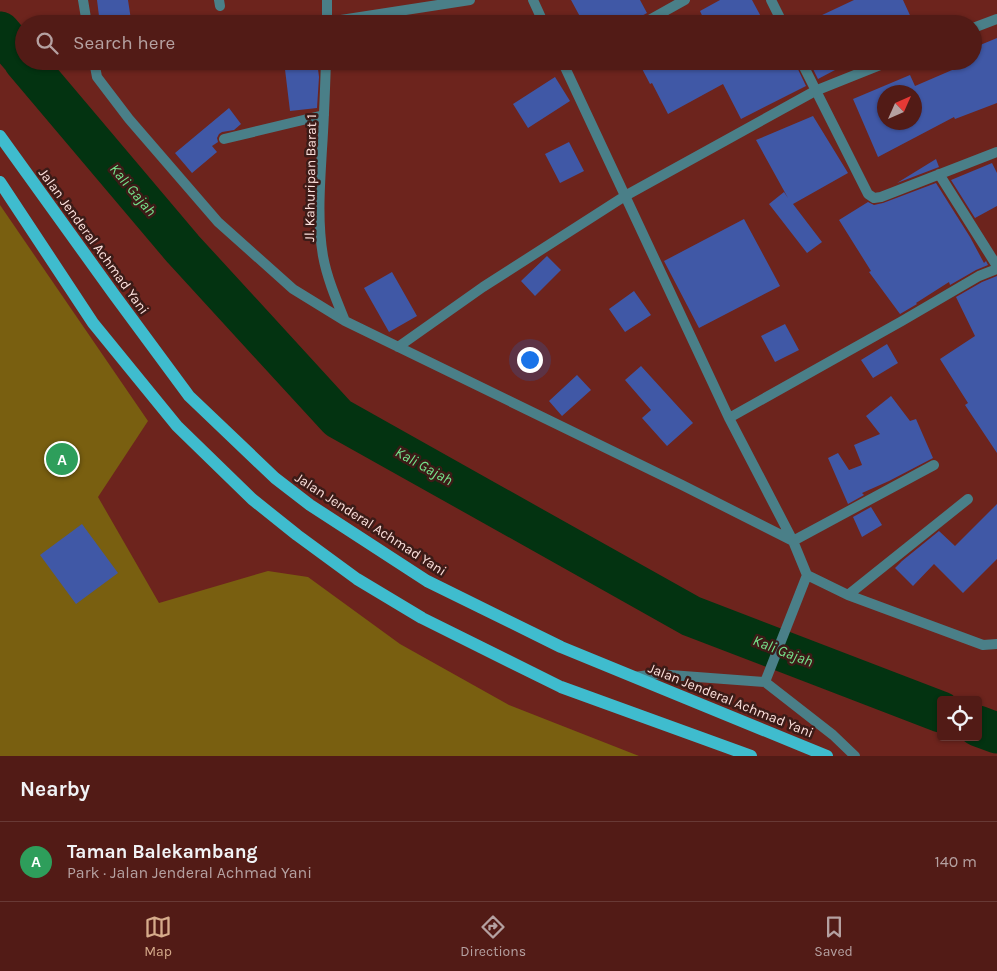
<!DOCTYPE html>
<meta charset="utf-8">
<style>
body{margin:0;font-family:Karla,sans-serif;background:#5c2823;color:#f1f3f6}
.controls{position:absolute;right:15px;bottom:15px;display:grid;overflow:hidden;border-radius:5px;box-shadow:0 1px 4px #0004}
.controls button{width:45px;height:45px;display:grid;place-items:center;padding:0;border:0;border-bottom:1px solid #683935;background:#521b16;color:#f1f3f6;font:25px sans-serif}
.compass{position:absolute;left:877px;top:85px;width:45px;height:45px;border-radius:50%;background:#521b16;box-shadow:0 1px 4px #0004;rotate:45deg}
.you{position:absolute;left:529px;top:359px;width:18px;height:18px;margin:-12px;border:4px solid #fff;border-radius:50%;background:#1a73e8;box-shadow:0 0 0 8px #1a73e833}
.badge{display:grid;place-items:center;width:32px;height:32px;border-radius:50%;background:#d6ab8b;color:#fff;font-size:16px;font-weight:700}
.pin{position:absolute;translate:-50% -50%;border:2px solid #fff;box-shadow:0 1px 5px #0006}
.list{margin:0;padding:0;list-style:none}
h2{display:flex;justify-content:space-between;align-items:center;height:65px;margin:0;padding:0 20px;font-size:21px}
h2 small{font-size:16px;font-weight:400;color:#b5a1a1}
.list li{display:grid;grid-template-columns:32px 1fr auto;gap:15px;align-items:center;box-sizing:border-box;height:80px;padding:0 20px;border-top:1px solid #683935}
.list b{display:block;font-size:19px;white-space:nowrap}
.list p{margin:0;font-size:16px;white-space:nowrap;color:#b5a1a1}
.list em{font-size:16px;font-style:normal;color:#b5a1a1}
.icon{flex:none;width:28px;height:28px;fill:none;stroke:currentColor;stroke-width:2;stroke-linecap:round;stroke-linejoin:round}
.map{position:relative;flex:none;width:997px;height:756px;overflow:hidden}
.search{position:absolute;background:#521b16;box-shadow:0 1px 4px #0004;left:15px;right:15px;top:15px;height:55px;display:flex;align-items:center;gap:12px;box-sizing:border-box;padding:0 18px;border-radius:28px;color:#b5a1a1;font-size:19px}
.sheet{height:145px;background:#521b16}
nav{display:flex;justify-content:space-around;align-items:center;box-sizing:border-box;height:70px;border-top:1px solid #683935;background:#521b16;font-size:14px;color:#b5a1a1}
nav a{display:grid;justify-items:center;gap:2px}
nav .on{color:#d6ab8b}
.map>svg:first-child{display:block}
.green{fill:#795f10}
.lines{fill:none;stroke-linecap:round;stroke-linejoin:round}
.river{stroke:#033311;stroke-width:41}
.building{fill:#4058a6;fill-rule:evenodd}
.minor{stroke:#4a7f88;stroke-width:10}
.primary{stroke:#3fbcce;stroke-width:12}
.labels{text-anchor:middle;stroke-width:5;stroke-linejoin:round;paint-order:stroke}
.street-label{font-size:14px;fill:#fce0dc;stroke:#3c1b17}
.water-label{font-size:15px;font-style:italic;fill:#76e38c;stroke:#3c1b17}
</style>
<div class="map">
<svg width="997" height="756" viewBox="0 0 997 756">
<rect width="100%" height="100%" fill="#6d241d"/>
<path class="green" d="M 0,205 L 148,421 L 98,497 L 159,603 L 268,571 L 308,577 L 400,644 L 509,705 L 639,756 L 0,756 Z"/>
<g class="lines">
<path class="river" d="M 0,32 L 24,60
M 24,61 L 183,249 L 338,418 L 691,616 L 941,712
M 978,726 L 997,733"/>
</g>
<path class="building" d="M 97,0 L 128,0 L 131,20 L 100,24 Z
M 571,0 L 640,0 L 647,13 L 638,18 L 635,24 L 584,24 Z
M 720,0 L 752,0 L 765,24 L 706,24 L 700,11 Z
M 854,0 L 903,0 L 914,24 L 803,24 Z
M 997,38 L 997,103 L 955,119 L 954,117 L 878,157 L 853,99 L 910,75 L 915,86 L 973,61 L 973,48 ZM 884,92 L 914,92 L 914,122 L 884,122 Z
M 284,61 L 317,61 L 319,77 L 317,108 L 290,111 Z
M 638,61 L 794,61 L 806,86 L 741,119 L 723,84 L 668,114 L 652,83 L 650,84 Z
M 809,61 L 852,61 L 818,79 Z
M 555,77 L 570,101 L 528,128 L 513,104 Z
M 229,108 L 241,124 L 234,130 L 222,132 L 219,134 L 217,138 L 218,142 L 212,146 L 217,152 L 192,173 L 175,153 Z
M 813,116 L 848,173 L 793,204 L 822,242 L 807,253 L 769,204 L 784,192 L 788,198 L 756,140 Z
M 569,142 L 584,171 L 560,183 L 545,154 Z
M 936,159 L 939,167 L 897,183 Z
M 992,163 L 997,173 L 997,206 L 975,218 L 951,180 Z
M 936,183 L 970,237 L 984,263 L 986,261 L 988,265 L 976,270 L 950,285 L 949,282 L 916,303 L 917,304 L 900,314 L 869,272 L 871,271 L 839,220 L 868,202 L 874,205 L 883,203 Z
M 744,219 L 780,286 L 699,328 L 664,261 Z
M 547,256 L 561,270 L 535,296 L 521,281 Z
M 392,272 L 417,316 L 389,332 L 364,288 Z
M 997,276 L 997,453 L 965,405 L 968,403 L 940,359 L 975,336 L 956,297 L 982,282 Z
M 634,291 L 651,315 L 625,332 L 609,309 Z
M 785,324 L 799,350 L 775,362 L 761,336 Z
M 887,344 L 898,363 L 873,378 L 861,360 Z
M 641,366 L 693,423 L 667,446 L 642,418 L 651,410 L 625,380 Z
M 577,375 L 591,390 L 562,416 L 549,401 Z
M 891,396 L 910,421 L 916,419 L 933,458 L 889,481 L 862,493 L 864,495 L 848,504 L 828,458 L 838,453 L 849,470 L 862,465 L 854,445 L 880,434 L 866,416 Z
M 997,504 L 997,559 L 963,593 L 934,564 L 913,586 L 895,568 L 902,561 L 939,531 L 955,546 Z
M 871,507 L 882,525 L 862,537 L 853,517 Z
M 82,524 L 118,573 L 76,604 L 40,555 Z"/>
<g class="lines">
<path class="minor" d="M 83,0 L 87,24
M 219,0 L 220,6
M 327,0 L 327,24
M 533,0 L 544,24
M 771,0 L 783,24
M 328,22 L 470,0
M 642,24 L 685,0
M 973,28 L 997,19
M 94,61 L 97,77 L 129,119 L 218,222 L 293,289 L 345,321 L 682,485 L 793,541 L 934,465
M 326,61 C 325,91 324,120 322,149 C 320,184 317,221 323,256 C 327,278 336,299 345,321
M 562,61 L 729,418 L 793,541 L 807,575
M 801,61 L 868,194 L 874,198 L 881,197 L 997,152
M 564,66 L 574,61
M 224,139 L 257,131 L 324,115
M 939,174 L 997,266
M 398,347 L 483,287 L 625,196 L 815,91 L 890,61
M 729,418 L 902,321 L 979,276 L 997,269
M 848,595 L 968,499
M 634,677 L 657,674 L 765,682 L 833,735 L 855,756
M 765,682 L 807,575 L 848,595 L 983,645 L 997,644"/>
<path class="primary" d="M 0,136 L 113,293 L 189,396 L 275,478 L 310,505 L 427,581 L 561,647 L 827,756
M 0,182 L 93,323 L 177,426 L 252,499 L 297,535 L 357,579 L 422,618 L 561,687 L 751,756"/>
</g>
<g class="labels">
<g class="street-label">
<text transform="translate(310 178) rotate(-89)" y="5">Jl. Kahuripan Barat 1</text>
<text transform="translate(94 241) rotate(54)" y="5">Jalan Jenderal Achmad Yani</text>
<text transform="translate(371 524) rotate(33)" y="5">Jalan Jenderal Achmad Yani</text>
<text transform="translate(731 700) rotate(22)" y="5">Jalan Jenderal Achmad Yani</text>
</g>
<g class="water-label">
<text transform="translate(133 190) rotate(50)" y="5">Kali Gajah</text>
<text transform="translate(424 466) rotate(29)" y="5">Kali Gajah</text>
<text transform="translate(783 651) rotate(21)" y="5">Kali Gajah</text>
</g>
</g>
</svg>
<div class="controls">
<button><svg class="icon" aria-label="locate" viewBox="0 0 24 24"><circle cx="12" cy="12" r="6"/><path d="M12 2v4M12 18v4M2 12h4M18 12h4"/></svg></button>
</div>
<svg class="compass" viewBox="-18 -18 36 36"><path d="M0-13l5 13h-10z" fill="#e53935"/><path d="M0 13l5-13h-10z" fill="#b5a1a1"/></svg>
<div class="you"></div>
<div class="pin badge" style="left:62px;top:459px;background:#2e9e5b">A</div>
<div class="search"><svg class="icon" aria-label="search" viewBox="0 0 24 24"><circle cx="10" cy="10" r="6"/><path d="M15 15l6 6"/></svg>Search here</div>
</div>
<section class="sheet">
<h2>Nearby<small></small></h2>
<ul class="list">
<li><span class="badge" style="background:#2e9e5b">A</span><div><b>Taman Balekambang</b><p>Park · Jalan Jenderal Achmad Yani</p></div><em>140 m</em></li>
</ul>
</section>
<nav>
<a class="on"><svg class="icon" aria-label="map" viewBox="0 0 24 24"><path d="M3 6l6-2 6 2 6-2v14l-6 2-6-2-6 2zM9 4v14M15 6v14"/></svg>Map</a>
<a><svg class="icon" aria-label="directions" viewBox="0 0 24 24"><path d="M12 3l9 9-9 9-9-9zM9 14v-3h6M13 9l2 2-2 2"/></svg>Directions</a>
<a><svg class="icon" aria-label="saved" viewBox="0 0 24 24"><path d="M7 4h10v16l-5-4-5 4z"/></svg>Saved</a>
</nav>
